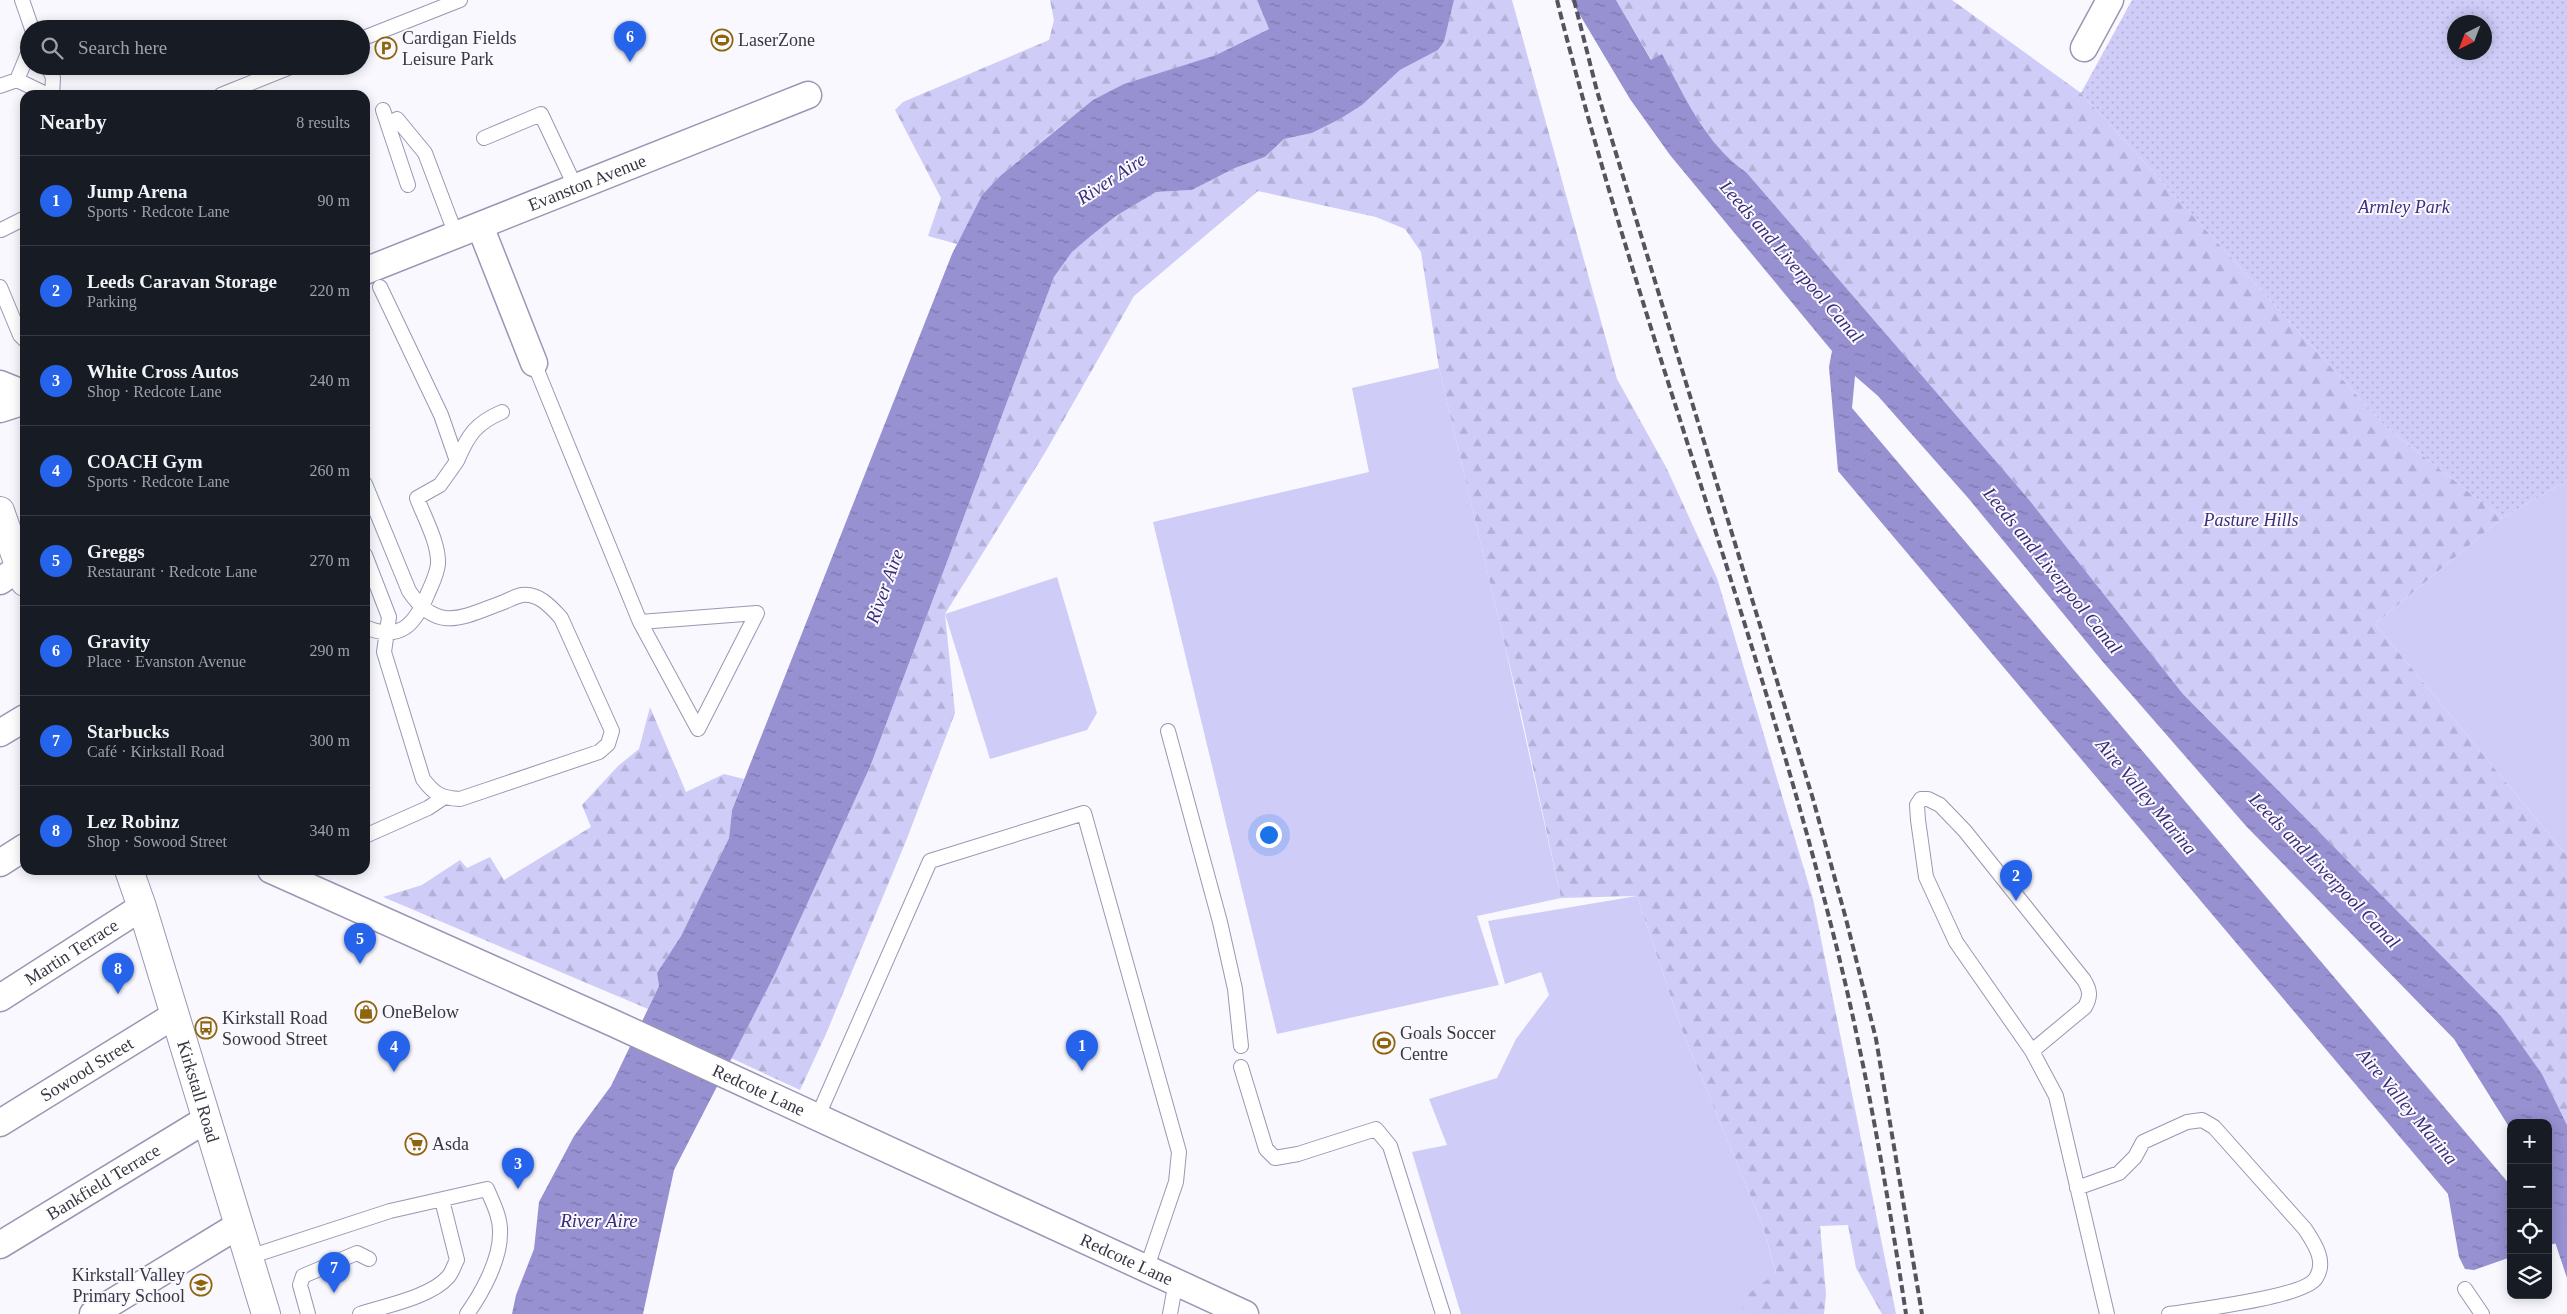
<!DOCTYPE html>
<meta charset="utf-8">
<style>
body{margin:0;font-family:Georgia,serif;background:#242831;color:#f1f3f6}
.controls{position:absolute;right:15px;bottom:15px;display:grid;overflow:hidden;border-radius:10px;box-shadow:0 2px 12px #0003}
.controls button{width:45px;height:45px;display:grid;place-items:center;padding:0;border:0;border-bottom:1px solid #363941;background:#171b24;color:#f1f3f6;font:25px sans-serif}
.compass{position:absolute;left:2447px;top:15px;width:45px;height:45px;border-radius:50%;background:#171b24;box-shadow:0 2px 12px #0003;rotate:222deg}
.you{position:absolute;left:1268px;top:834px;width:18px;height:18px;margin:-12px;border:4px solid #fff;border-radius:50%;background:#1a73e8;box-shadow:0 0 0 8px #1a73e833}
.badge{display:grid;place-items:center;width:32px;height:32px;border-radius:50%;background:#2563eb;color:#fff;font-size:16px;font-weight:700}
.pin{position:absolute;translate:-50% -41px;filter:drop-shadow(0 1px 2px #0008)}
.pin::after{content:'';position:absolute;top:26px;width:18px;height:15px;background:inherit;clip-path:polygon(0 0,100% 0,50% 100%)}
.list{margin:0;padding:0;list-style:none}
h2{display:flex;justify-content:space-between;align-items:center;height:65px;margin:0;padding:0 20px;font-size:21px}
h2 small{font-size:16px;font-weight:400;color:#9ea1a6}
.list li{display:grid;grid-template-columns:32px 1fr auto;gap:15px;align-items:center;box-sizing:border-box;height:90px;padding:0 20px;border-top:1px solid #363941}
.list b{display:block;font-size:19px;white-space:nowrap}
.list p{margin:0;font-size:16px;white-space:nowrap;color:#9ea1a6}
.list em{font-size:16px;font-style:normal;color:#9ea1a6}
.icon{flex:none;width:28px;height:28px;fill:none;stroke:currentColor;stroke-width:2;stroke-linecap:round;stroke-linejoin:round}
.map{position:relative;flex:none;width:2567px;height:1314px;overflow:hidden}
.search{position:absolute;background:#171b24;box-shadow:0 2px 12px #0003;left:20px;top:20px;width:350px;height:55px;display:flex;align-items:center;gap:12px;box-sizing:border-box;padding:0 18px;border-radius:28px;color:#9ea1a6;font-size:19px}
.panel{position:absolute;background:#171b24;box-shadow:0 2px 12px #0003;left:20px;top:90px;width:350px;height:785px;border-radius:15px}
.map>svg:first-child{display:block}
.grass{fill:#cfccf8}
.forest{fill:url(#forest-firs)}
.park{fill:url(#park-dots);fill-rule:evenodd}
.water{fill:url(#water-ripples)}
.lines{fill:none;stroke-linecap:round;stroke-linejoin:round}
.canal{stroke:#9790d1;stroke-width:24}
.lane-casing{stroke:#9997b3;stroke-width:16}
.street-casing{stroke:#9997b3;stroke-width:29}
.primary-casing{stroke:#9997b3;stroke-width:30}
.lane{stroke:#fff;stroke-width:14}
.street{stroke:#fff;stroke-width:26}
.primary{stroke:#fff;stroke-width:28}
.rail{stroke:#54535e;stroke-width:4;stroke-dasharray:8 4;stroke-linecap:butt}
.labels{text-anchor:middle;stroke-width:4;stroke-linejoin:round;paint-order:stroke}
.poi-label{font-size:18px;fill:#383743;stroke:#f8f8fe;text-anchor:start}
.street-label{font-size:18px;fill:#383743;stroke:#f8f8fe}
.park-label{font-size:18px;font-style:italic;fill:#3f2d7b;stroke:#f8f8fe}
.water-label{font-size:19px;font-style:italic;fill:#3b2a77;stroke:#f8f8fe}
</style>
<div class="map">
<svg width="2567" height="1314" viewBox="0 0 2567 1314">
<defs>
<pattern id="forest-firs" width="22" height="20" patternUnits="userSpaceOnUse" patternTransform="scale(1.25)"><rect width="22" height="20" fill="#cfccf8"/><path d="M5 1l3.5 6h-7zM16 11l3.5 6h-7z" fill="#b2b0d6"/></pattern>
<pattern id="park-dots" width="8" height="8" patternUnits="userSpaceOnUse" patternTransform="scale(1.25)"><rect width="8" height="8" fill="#cfccf8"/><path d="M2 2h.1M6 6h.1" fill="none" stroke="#b2b0d6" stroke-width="1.8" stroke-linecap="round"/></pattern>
<pattern id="water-ripples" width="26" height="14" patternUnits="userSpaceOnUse" patternTransform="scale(1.25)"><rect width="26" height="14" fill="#9790d1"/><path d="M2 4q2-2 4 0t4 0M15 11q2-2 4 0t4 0" fill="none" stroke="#7c76ab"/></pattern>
</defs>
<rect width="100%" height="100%" fill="#f8f8fe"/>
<path class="grass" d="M 1439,368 L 1503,637 L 1561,898 L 1477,916 L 1499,985 L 1277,1034 L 1153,522 L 1369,472 L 1352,388 Z
M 2567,481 L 2567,856 L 2375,624 L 2502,518 Z
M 1057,577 L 1097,713 L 1087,730 L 990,759 L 945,614 Z
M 1637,896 L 1683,1033 L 1763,1226 L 1787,1314 L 1461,1314 L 1412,1152 L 1447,1145 L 1429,1099 L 1497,1078 L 1516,1039 L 1549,995 L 1541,972 L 1505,984 L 1488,921 Z"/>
<path class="forest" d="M 1050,0 L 1257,0 L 1269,29 L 1216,55 L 1124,84 L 1064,123 L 1000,176 L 982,195 L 957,244 L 928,236 L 941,198 L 895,110 L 903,102 L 1049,40 L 1054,20 Z
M 1454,0 L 1512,0 L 1617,379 L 1666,467 L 1717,578 L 1813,899 L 1896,1314 L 1882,1314 L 1856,1268 L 1848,1225 L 1820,1226 L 1826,1294 L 1824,1314 L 1741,1314 L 1744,1297 L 1776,1273 L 1763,1226 L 1683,1033 L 1637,896 L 1561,898 L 1522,717 L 1439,368 L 1421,252 L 1405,229 L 1376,217 L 1258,191 L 1134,296 L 1046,451 L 945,614 L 955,713 L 906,841 L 826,1034 L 800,1090 L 731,1058 L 775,974 L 870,767 L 1054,277 L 1072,252 L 1092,235 L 1116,216 L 1156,192 L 1192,190 L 1235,168 L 1265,157 L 1284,139 L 1312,133 L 1340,119 L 1362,105 L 1400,70 L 1438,50 L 1444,42 Z
M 1616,0 L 1952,0 L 2081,93 L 2385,426 L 2502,518 L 2375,624 L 2567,856 L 2567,1125 L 2542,1074 L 2501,1016 L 2183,694 L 2026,496 L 1746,172 C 1706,146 1684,96 1661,55 L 1652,61 Z
M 650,707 L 686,792 L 724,774 L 744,779 L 732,810 L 729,838 L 681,936 L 657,973 L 659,986 L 648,1009 L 383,897 L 422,885 L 460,860 L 467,868 L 490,857 L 504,880 L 591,827 L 582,805 L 618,766 L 639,749 Z"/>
<path class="park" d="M 2132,0 L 2567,0 L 2567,481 L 2502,518 L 2385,426 L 2081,93 ZM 2454,22 L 2484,22 L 2484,52 L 2454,52 Z"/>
<path class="water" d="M 1257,0 L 1454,0 L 1444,42 L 1438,50 L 1400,70 L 1362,105 L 1340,119 L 1312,133 L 1284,139 L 1265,157 L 1235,168 L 1192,190 L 1156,192 L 1116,216 L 1092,235 L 1072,252 L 1054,277 L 870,767 L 775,974 L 674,1170 L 643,1314 L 512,1314 L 516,1295 L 534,1249 L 539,1202 L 574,1136 L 611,1086 L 659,986 L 657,973 L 681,936 L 729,838 L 732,810 L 952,254 L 982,195 L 1000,176 L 1093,100 L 1124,84 L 1216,55 L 1269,29 Z
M 1571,0 L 1616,0 L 1651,60 L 1662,54 C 1684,96 1706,145 1746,172 L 2026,496 L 2183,694 L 2501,1016 L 2542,1074 L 2567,1125 L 2567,1278 L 2548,1221 L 2548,1123 L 2511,1123 L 2511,1130 L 2454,1039 L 2246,826 L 2103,662 L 1969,499 L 1878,396 L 1855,376 L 1852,408 L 2511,1186 L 2511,1257 L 2474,1270 L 2465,1269 L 2459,1257 L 2448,1194 L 1838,471 L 1829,367 L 1832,351 L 1670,155 L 1630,99 Z"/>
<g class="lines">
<path class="canal" d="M 2548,1233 L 2567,1228"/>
<g class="lane-casing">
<path id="lane" d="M 22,0 L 32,29
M 361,39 L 460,0
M 48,66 L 53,78 L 52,95
M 17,80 L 29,51
M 0,86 L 17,80 L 48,95
M 221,95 L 293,66
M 383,110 L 408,185
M 397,119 L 425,153 L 456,235
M 484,138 L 541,114 L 576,188
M 1,230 L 25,218
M 0,287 L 20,335 L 25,340
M 380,287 L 441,415 L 457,461 C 468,435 476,423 502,412
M 534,363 L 640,622 L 757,613 L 698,729 L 640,622
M 365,484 L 409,591 C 438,634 463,617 504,602 C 509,600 516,596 522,595 C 539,593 551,607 561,618 L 612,731 L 608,744 L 599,752 L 460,799 C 441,798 434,794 423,779 L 384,652 L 389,617 L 365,555
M 365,627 C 400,642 415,625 428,593 C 432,584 437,574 438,564 C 439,543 424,517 417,498 L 440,485 L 457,461
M 1168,731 L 1220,922 L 1235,989 L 1241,1046
M 365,836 L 428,808 L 443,798
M 2032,1051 L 2085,1007 C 2091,996 2090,990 2084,980 L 1965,831 L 1940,805 L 1928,799 L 1921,799 L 1917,805 L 1918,820 L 1926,877 L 1956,942 L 2032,1051 L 2056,1096 L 2107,1314
M 1241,1067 L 1266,1149 L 1275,1158 L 1298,1154 L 1376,1129 L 1390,1146 L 1443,1314
M 817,1118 L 930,861 L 1084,813 L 1179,1152 L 1176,1182 L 1147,1267
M 2077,1188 L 2119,1173 L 2135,1157 L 2143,1142 L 2187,1122 L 2202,1120 L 2214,1127 L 2305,1229 C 2314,1243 2327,1261 2316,1278 C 2305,1297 2195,1310 2169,1314
M 249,1257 L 390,1211 L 487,1189 C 493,1203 501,1218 500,1234 C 500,1260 482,1293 467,1314
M 2465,1289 L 2482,1314
M 308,1314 L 300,1285 L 303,1276 L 357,1253 L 369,1259
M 360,1314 C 384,1306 431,1297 448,1277 C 452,1273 454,1265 457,1260 L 442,1200
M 1170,1314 L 1176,1281"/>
</g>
<g class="street-casing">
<g id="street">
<path d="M 2084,48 L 2110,0"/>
<path d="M 480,226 L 534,363"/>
<path id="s1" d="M 365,271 L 808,95"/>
<path d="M 0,384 L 25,394"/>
<path d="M 0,409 L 25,401"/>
<path d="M 0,581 L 19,568"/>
<path d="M 0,733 L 25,718"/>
<path d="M 0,863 L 25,847"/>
<path id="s2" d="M 271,870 L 613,1023 L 1245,1314"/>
<path id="s3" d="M 0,998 L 142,907"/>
<path id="s4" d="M 0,1123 L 175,1015"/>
<path id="s5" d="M 0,1245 L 207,1119"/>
<path d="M 93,1314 L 239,1225"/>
</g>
</g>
<g class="primary-casing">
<g id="primary">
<path d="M 0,511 L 25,582"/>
<path id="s6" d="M 129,870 L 142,907 L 266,1314"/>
</g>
</g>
<use href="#lane" class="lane"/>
<use href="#street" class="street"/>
<use href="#primary" class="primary"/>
<path class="rail" d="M 1557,0 C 1635,312 1752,613 1831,925 C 1864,1053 1886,1183 1906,1314
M 1574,0 L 1597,91 L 1813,799 L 1846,919 L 1876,1039 L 1922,1314"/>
</g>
<defs>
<g id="stadium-ring" transform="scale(1.125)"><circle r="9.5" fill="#f8f8fe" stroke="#8f650c" stroke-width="1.5"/><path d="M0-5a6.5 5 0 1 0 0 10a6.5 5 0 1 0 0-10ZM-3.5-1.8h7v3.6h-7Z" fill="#8f650c"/></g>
<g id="parking-ring" transform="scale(1.125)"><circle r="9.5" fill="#f8f8fe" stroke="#8f650c" stroke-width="1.5"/><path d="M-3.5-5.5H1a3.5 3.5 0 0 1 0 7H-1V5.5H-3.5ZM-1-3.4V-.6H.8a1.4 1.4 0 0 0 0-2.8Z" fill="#8f650c"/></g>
<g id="shop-ring" transform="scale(1.125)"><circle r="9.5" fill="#f8f8fe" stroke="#8f650c" stroke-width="1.5"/><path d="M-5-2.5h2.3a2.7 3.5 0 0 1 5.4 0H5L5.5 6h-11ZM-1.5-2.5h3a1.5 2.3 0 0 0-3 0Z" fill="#8f650c"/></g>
<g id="bus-ring" transform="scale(1.125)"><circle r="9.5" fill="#f8f8fe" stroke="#8f650c" stroke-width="1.5"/><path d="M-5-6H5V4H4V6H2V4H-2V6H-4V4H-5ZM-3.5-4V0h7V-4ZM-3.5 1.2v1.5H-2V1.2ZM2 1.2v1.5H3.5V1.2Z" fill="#8f650c"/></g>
<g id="supermarket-ring" transform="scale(1.125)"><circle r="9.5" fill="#f8f8fe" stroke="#8f650c" stroke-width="1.5"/><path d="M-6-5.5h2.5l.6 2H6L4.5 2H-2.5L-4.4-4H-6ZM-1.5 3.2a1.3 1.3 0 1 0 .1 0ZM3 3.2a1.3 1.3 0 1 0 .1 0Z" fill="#8f650c"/></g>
<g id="school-ring" transform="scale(1.125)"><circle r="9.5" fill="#f8f8fe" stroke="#8f650c" stroke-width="1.5"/><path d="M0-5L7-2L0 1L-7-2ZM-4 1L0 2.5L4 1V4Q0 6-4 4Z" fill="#8f650c"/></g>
</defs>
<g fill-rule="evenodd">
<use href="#stadium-ring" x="722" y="40"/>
<use href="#parking-ring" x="386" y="48"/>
<use href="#shop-ring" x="366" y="1012"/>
<use href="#bus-ring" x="206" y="1028"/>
<use href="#stadium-ring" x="1384" y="1043"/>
<use href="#supermarket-ring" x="416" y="1144"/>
<use href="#school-ring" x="201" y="1285"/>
</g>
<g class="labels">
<g class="poi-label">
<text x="402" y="44">Cardigan Fields<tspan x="402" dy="21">Leisure Park</tspan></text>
<text x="738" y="46">LaserZone</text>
<text x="382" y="1018">OneBelow</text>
<text x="222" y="1024">Kirkstall Road<tspan x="222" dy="21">Sowood Street</tspan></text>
<text x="1400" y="1039">Goals Soccer<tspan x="1400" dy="21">Centre</tspan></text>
<text x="432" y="1150">Asda</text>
<text x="185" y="1281" text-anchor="end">Kirkstall Valley<tspan x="185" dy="21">Primary School</tspan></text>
</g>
<g class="street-label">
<text dy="6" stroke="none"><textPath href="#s1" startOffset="239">Evanston Avenue</textPath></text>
<text dy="6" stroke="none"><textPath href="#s3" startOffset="85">Martin Terrace</textPath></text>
<text dy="6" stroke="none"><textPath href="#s4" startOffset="102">Sowood Street</textPath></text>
<text dy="6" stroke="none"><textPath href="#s2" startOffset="535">Redcote Lane</textPath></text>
<text dy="6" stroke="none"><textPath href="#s6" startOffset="232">Kirkstall Road</textPath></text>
<text dy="6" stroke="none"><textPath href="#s5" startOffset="121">Bankfield Terrace</textPath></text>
<text dy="6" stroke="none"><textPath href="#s2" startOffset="940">Redcote Lane</textPath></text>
</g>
<g class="park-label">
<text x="2404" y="213">Armley Park</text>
<text x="2251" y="526">Pasture Hills</text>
</g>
<g class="water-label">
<text transform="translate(1111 178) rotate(-33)" y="7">River Aire</text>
<text transform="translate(1792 261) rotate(49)" y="7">Leeds and Liverpool Canal</text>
<text transform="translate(2053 570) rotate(51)" y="7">Leeds and Liverpool Canal</text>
<text transform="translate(884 586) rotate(-70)" y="7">River Aire</text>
<text transform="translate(2147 796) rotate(50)" y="7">Aire Valley Marina</text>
<text transform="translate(2325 870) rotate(46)" y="7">Leeds and Liverpool Canal</text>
<text transform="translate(2408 1106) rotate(50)" y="7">Aire Valley Marina</text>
<text x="599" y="1227">River Aire</text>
</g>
</g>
</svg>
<div class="controls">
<button>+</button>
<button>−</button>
<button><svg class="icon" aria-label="locate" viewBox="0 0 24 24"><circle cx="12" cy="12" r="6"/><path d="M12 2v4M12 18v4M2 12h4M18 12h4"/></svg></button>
<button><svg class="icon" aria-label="layers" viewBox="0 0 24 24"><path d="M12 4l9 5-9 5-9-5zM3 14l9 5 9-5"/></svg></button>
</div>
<svg class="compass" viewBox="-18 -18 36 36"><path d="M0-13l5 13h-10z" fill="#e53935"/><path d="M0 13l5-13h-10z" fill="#9ea1a6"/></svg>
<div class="you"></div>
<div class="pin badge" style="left:1082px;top:1071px">1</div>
<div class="pin badge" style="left:2016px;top:901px">2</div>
<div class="pin badge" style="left:518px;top:1189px">3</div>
<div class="pin badge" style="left:394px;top:1072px">4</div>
<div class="pin badge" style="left:360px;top:964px">5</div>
<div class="pin badge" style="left:630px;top:62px">6</div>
<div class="pin badge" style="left:334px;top:1293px">7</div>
<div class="pin badge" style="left:118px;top:994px">8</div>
<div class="search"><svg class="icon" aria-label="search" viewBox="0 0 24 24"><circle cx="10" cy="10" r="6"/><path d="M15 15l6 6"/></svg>Search here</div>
<section class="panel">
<h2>Nearby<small>8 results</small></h2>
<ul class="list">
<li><span class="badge">1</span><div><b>Jump Arena</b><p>Sports · Redcote Lane</p></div><em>90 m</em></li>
<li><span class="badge">2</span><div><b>Leeds Caravan Storage</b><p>Parking</p></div><em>220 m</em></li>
<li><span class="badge">3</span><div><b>White Cross Autos</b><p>Shop · Redcote Lane</p></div><em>240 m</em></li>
<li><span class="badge">4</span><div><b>COACH Gym</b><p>Sports · Redcote Lane</p></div><em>260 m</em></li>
<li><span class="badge">5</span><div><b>Greggs</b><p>Restaurant · Redcote Lane</p></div><em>270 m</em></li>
<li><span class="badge">6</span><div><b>Gravity</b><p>Place · Evanston Avenue</p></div><em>290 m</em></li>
<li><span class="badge">7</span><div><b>Starbucks</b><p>Café · Kirkstall Road</p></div><em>300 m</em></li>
<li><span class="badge">8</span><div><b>Lez Robinz</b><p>Shop · Sowood Street</p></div><em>340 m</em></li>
</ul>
</section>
</div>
